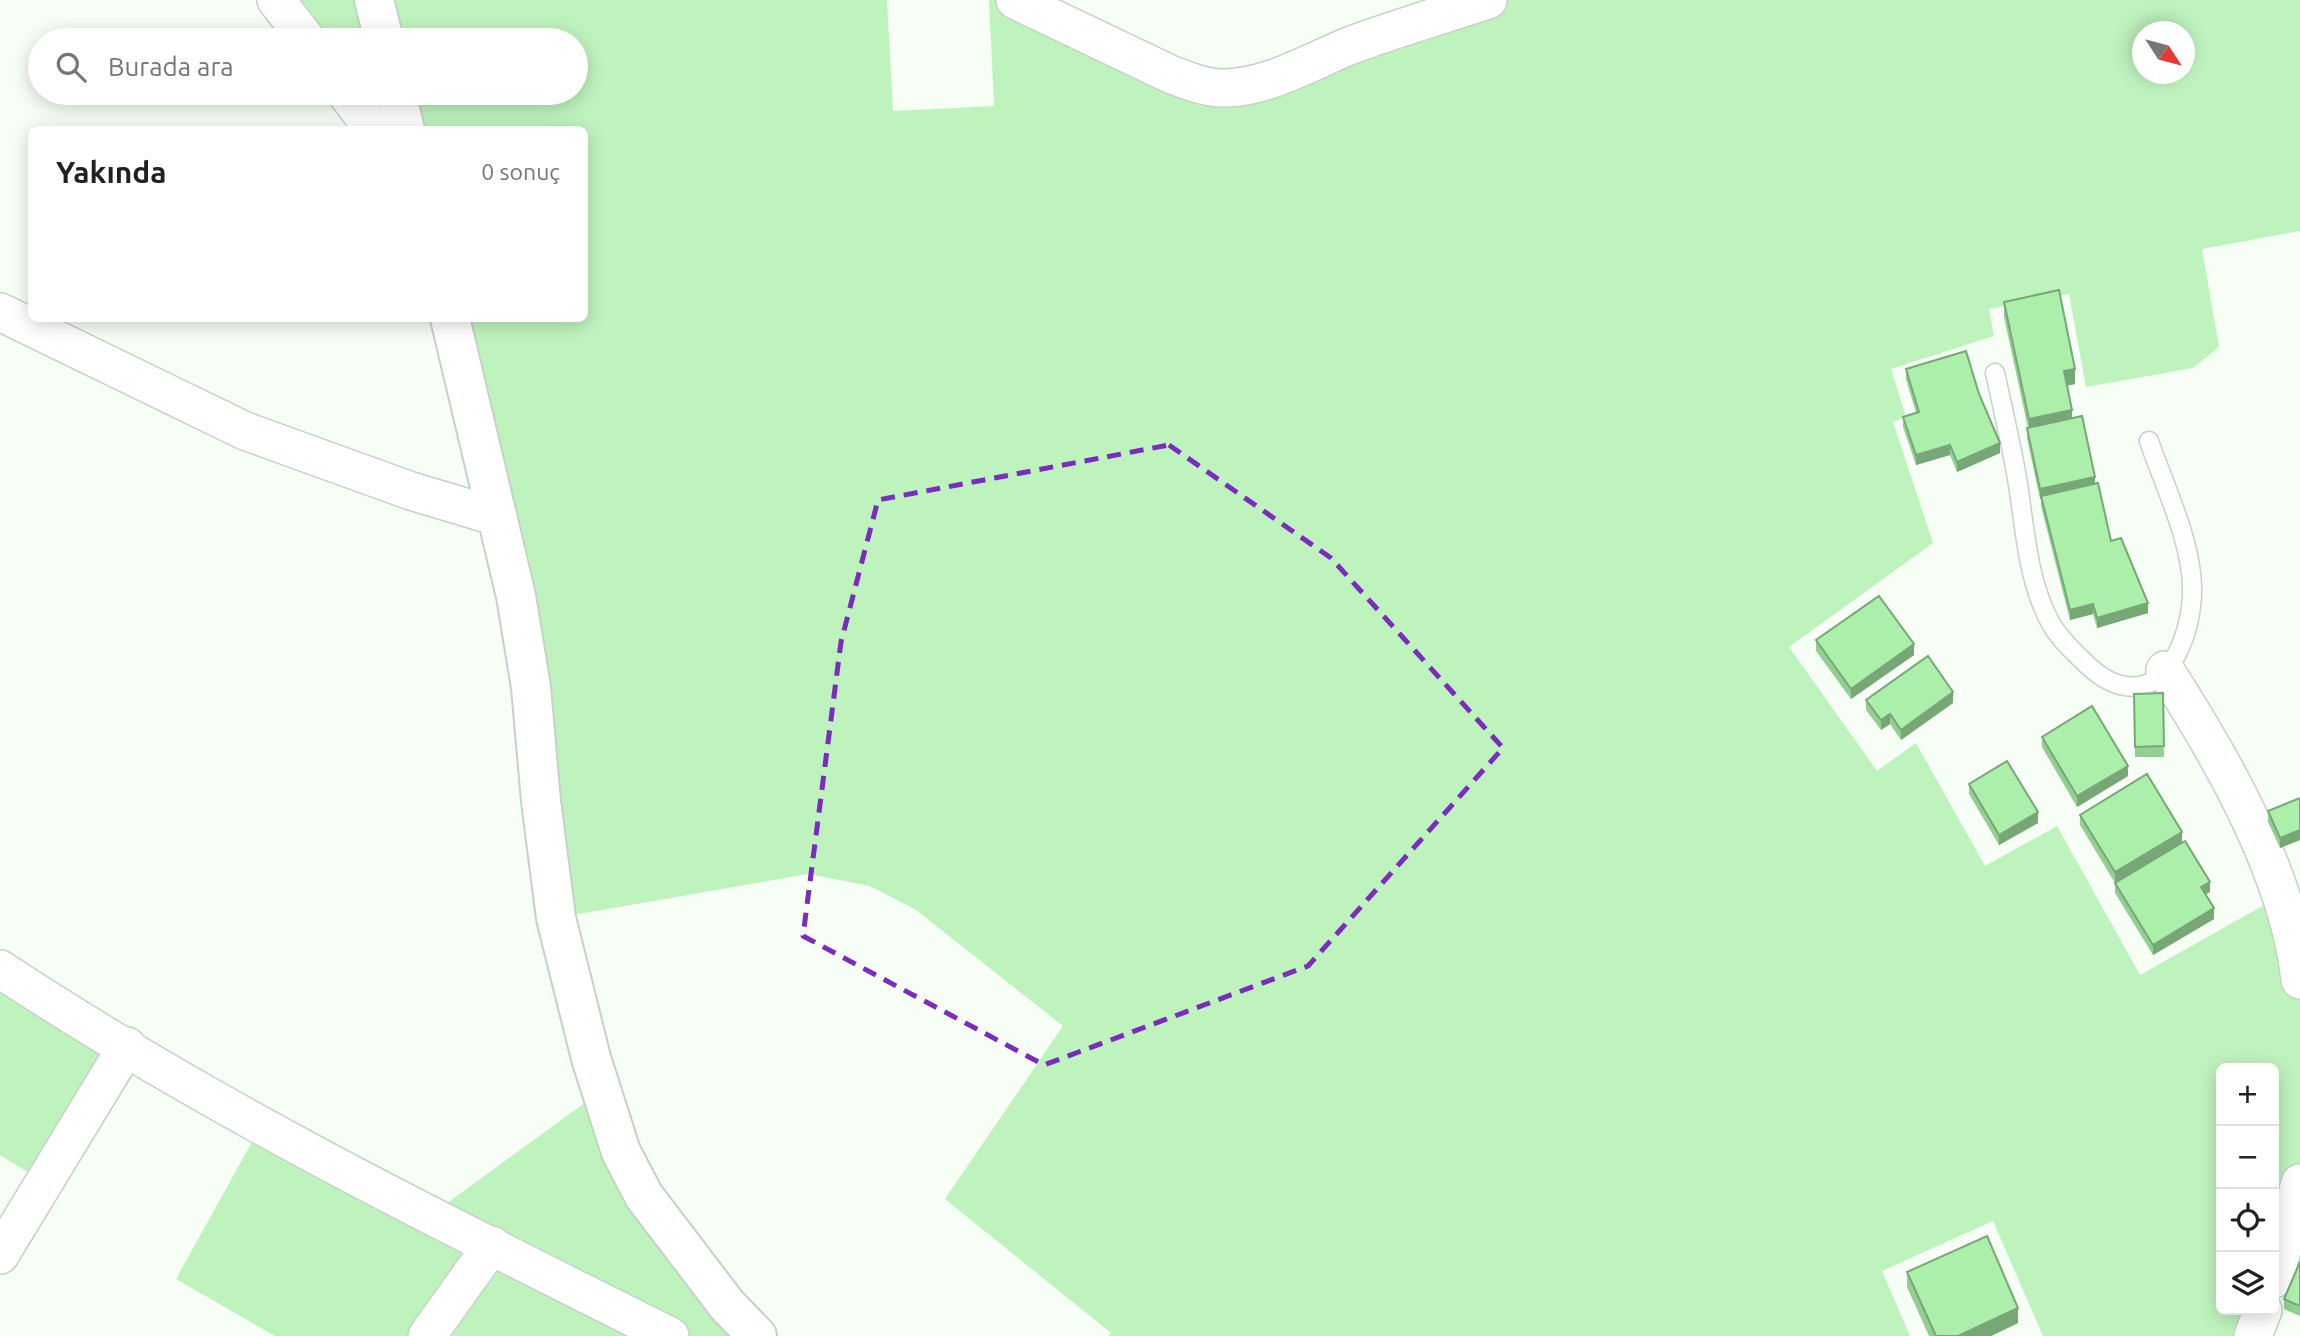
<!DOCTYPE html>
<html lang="tr">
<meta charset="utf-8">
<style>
body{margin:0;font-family:Ubuntu,sans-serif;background:#f6f6f6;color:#202124}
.controls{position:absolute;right:21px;bottom:21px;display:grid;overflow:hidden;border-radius:10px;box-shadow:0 4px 18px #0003}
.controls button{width:63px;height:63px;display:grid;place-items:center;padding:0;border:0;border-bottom:2px solid #e0e0e0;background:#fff;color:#202124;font:35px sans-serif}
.compass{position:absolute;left:2132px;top:21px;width:63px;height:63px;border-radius:50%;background:#fff;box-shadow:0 4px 18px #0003;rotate:126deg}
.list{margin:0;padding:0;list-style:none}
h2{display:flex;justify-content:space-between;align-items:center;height:91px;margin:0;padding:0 28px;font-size:30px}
h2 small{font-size:23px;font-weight:400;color:#757577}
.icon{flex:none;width:38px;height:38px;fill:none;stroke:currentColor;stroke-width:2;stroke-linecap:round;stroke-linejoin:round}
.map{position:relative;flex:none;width:2300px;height:1336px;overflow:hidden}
.search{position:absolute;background:#fff;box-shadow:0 4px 18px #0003;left:28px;top:28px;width:560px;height:77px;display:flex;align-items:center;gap:18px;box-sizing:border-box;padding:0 24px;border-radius:38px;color:#757577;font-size:26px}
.panel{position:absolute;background:#fff;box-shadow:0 4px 18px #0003;left:28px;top:126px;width:560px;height:196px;border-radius:10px}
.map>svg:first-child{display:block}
.green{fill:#bff3be;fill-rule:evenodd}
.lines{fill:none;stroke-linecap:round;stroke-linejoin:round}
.lane-casing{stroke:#c5d2c5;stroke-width:21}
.street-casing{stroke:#c5d2c5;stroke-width:40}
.secondary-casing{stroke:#c5d2c5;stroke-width:42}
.lane{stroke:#fff;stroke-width:18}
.street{stroke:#fff;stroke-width:37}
.secondary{stroke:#fff;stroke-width:38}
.wall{fill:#93ce92}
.shaded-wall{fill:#78a777}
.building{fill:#abefaa;stroke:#78a777;stroke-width:2}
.marked{fill:none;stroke:#7b2cbf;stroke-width:5;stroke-dasharray:14 9;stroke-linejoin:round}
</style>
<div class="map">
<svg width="2300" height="1336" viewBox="0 0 2300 1336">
<rect width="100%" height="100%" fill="#f6fef6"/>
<path class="green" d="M 276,0 L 887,0 L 893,111 L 994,106 L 989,0 L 1015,0 L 1194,83 L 1488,0 L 2300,0 L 2300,231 L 2202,249 L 2219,347 L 2193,368 L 2086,387 L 2069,294 L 1989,309 L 1994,336 L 1891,369 L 1906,417 L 1893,422 L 1933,543 L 1789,647 L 1877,771 L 1916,743 L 1985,866 L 2057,826 L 2140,975 L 2280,896 L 2300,980 L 2300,1183 L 2274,1279 L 2274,1068 L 2221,1068 L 2221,1310 L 2263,1310 L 2253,1336 L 2043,1336 L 1993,1221 L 1882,1271 L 1910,1336 L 1109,1336 L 1111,1333 L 945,1199 L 1063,1026 L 916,910 L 870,886 L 808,874 L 556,918 L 450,319 L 584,318 L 584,130 L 374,129 L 346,93 L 576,93 L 576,40 L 307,40 ZM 2142,32 L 2184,32 L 2184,74 L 2142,74 Z
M 0,969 L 127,1046 L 44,1182 L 0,1155 Z
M 601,1091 L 621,1152 L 757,1336 L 275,1336 L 176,1279 L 262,1124 L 432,1214 Z"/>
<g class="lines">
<g class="lane-casing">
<path id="lane" d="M 1995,373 C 2002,404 2009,436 2015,467 C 2025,519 2025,575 2050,622 C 2057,635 2067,645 2077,655 C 2090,668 2105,683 2125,686 C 2173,694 2193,625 2192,588 C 2192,542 2164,485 2149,441"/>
</g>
<g class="street-casing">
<path id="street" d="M 276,0 L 307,40
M 1015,0 L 1170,74 C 1188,81 1208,89 1227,88 C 1271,86 1310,62 1349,46 C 1394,29 1442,15 1488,0
M 346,93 L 374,130
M 0,312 L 245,431 L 411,491 L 498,517
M 2165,670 C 2222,758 2289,875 2300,980
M 0,969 C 212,1109 443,1223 670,1336
M 0,1255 L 127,1046
M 2274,1279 L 2300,1183
M 427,1336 L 492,1245
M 2253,1336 L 2263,1310"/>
</g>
<g class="secondary-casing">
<path id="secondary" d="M 374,0 L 384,40
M 396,93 L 405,130
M 450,318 L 516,596 L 531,687 L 541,801 L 556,918 L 591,1058 L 621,1152 L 644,1196 L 727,1305 L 757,1336"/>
</g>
<use href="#lane" class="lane"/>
<use href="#street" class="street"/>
<use href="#secondary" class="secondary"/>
</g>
<path class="wall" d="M 2004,302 L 2075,384 L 2067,386 L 2072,418 L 2095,484 L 2111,541 L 2148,613 L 2097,628 L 2093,614 L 2070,620 L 2041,506 L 2041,499 L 2040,499 L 2027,438 L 2028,428 L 2004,317 Z
M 1906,369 L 1979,394 L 2000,453 L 1957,472 L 1950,455 L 1916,465 L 1903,427 L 1903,417 L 1916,413 L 1906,379 Z
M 1816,640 L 1914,655 L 1851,699 L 1816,651 Z
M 2163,693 L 2164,757 L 2135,757 L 2134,694 Z
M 1866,700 L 1953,703 L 1901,740 L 1890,724 L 1881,730 L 1866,710 Z
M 2042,737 L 2128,776 L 2077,807 L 2042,747 Z
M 1969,784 L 2038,823 L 1999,845 L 1969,794 Z
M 2300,798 L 2300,840 L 2280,848 L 2268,822 L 2268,811 Z
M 2080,815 L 2182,842 L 2115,883 L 2080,825 Z
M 2115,883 L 2210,892 L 2205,895 L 2214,919 L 2153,955 L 2115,893 Z
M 2300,1262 L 2300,1316 L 2284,1309 L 2284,1299 Z
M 1907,1272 L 2018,1323 L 1991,1336 L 1929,1336 L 1907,1287 Z"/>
<path class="shaded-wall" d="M 2075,369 L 2075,384 L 2064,386 L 2064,371 Z
M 2072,410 L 2072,425 L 2029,434 L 2029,419 Z
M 2000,443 L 2000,453 L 1957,472 L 1957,462 Z
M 1950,445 L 1950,455 L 1916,465 L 1916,455 Z
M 2095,477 L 2095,487 L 2041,496 L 2041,499 L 2040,499 L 2040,489 Z
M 2148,603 L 2148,613 L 2097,628 L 2097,618 Z
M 2093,604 L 2093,614 L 2070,620 L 2070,610 Z
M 1914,644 L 1914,655 L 1851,699 L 1851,689 Z
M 1953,692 L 1953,703 L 1901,740 L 1901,730 Z
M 1890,714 L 1890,724 L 1881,730 L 1881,720 Z
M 2128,766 L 2128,776 L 2077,807 L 2077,796 Z
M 2038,812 L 2038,823 L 1999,845 L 1999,835 Z
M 2300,830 L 2300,840 L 2280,848 L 2280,838 Z
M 2182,832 L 2182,842 L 2115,883 L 2115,872 Z
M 2210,882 L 2210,892 L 2201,897 L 2201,887 Z
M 2214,908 L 2214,919 L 2153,955 L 2153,945 Z
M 2018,1308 L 2018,1323 L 1991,1336 L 1958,1336 Z"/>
<path class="building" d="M 2059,290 L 2075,369 L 2064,371 L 2072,410 L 2029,419 L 2004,302 Z
M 1966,351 L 1979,394 L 2000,443 L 1957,462 L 1950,445 L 1916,455 L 1903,417 L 1919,412 L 1906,369 Z
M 2082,416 L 2095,477 L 2040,489 L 2027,428 Z
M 2098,483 L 2111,541 L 2121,538 L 2148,603 L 2097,618 L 2093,604 L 2070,610 L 2041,496 Z
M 1879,596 L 1914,644 L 1851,689 L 1816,640 Z
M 1928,656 L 1953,692 L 1901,730 L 1890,714 L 1881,720 L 1866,700 Z
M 2163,693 L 2164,746 L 2135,747 L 2134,694 Z
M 2092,706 L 2128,766 L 2077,796 L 2042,737 Z
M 2007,761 L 2038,812 L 1999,835 L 1969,784 Z
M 2147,774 L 2182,832 L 2115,872 L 2080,815 Z
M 2300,798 L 2300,830 L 2280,838 L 2268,811 Z
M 2185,841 L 2210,882 L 2201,887 L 2214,908 L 2153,945 L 2115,883 Z
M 1987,1236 L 2018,1308 L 1958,1336 L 1936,1336 L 1907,1272 Z
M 2300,1262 L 2300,1306 L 2284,1299 Z"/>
<path class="marked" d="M 1169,445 L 1331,558 L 1503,748 L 1308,966 L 1044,1065 L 803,936 L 841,642 L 878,500 Z"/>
</svg>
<div class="controls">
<button>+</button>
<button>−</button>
<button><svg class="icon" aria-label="locate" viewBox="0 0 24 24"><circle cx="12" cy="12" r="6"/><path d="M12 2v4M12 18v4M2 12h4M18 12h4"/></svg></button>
<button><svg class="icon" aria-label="layers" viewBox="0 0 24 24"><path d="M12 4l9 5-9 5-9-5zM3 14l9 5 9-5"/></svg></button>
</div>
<svg class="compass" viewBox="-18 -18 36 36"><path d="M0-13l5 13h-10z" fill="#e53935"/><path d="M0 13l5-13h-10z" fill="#757577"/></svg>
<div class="search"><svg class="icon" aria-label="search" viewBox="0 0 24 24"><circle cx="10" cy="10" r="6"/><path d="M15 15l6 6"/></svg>Burada ara</div>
<section class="panel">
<h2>Yakında<small>0 sonuç</small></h2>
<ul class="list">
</ul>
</section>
</div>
